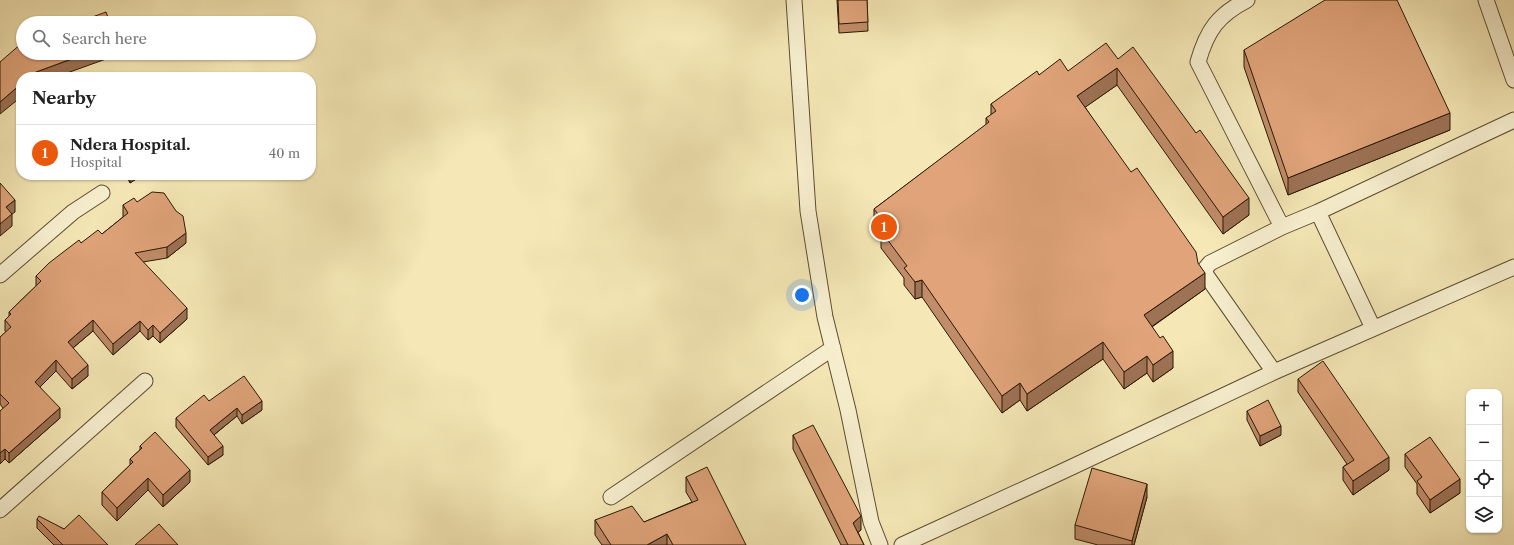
<!DOCTYPE html>
<meta charset="utf-8">
<style>
body{margin:0;font-family:"Libre Caslon Text",serif;background:#f2f2f2;color:#222}
.controls{position:absolute;right:12px;bottom:12px;display:grid;overflow:hidden;border-radius:8px;box-shadow:0 1px 3px #0004}
.controls button{width:36px;height:36px;display:grid;place-items:center;padding:0;border:0;border-bottom:1px solid #e0e0e0;background:#fff;color:#222;font:20px sans-serif}
.you{position:absolute;left:802px;top:295px;width:14px;height:14px;margin:-10px;border:3px solid #fff;border-radius:50%;background:#1a73e8;box-shadow:0 0 0 6px #1a73e833}
.badge{display:grid;place-items:center;width:26px;height:26px;border-radius:50%;background:#ea580c;color:#fff;font-size:13px;font-weight:700}
.pin{position:absolute;translate:-50% -50%;border:2px solid #fff;box-shadow:0 1px 4px #0006}
.list{margin:0;padding:0;list-style:none}
h2{display:flex;justify-content:space-between;align-items:center;height:52px;margin:0;padding:0 16px;font-size:17px}
h2 small{font-size:13px;font-weight:400;color:#767676}
.list li{display:grid;grid-template-columns:26px 1fr auto;gap:12px;align-items:center;box-sizing:border-box;height:56px;padding:0 16px;border-top:1px solid #e0e0e0}
.list b{display:block;font-size:15px;white-space:nowrap}
.list p{margin:0;font-size:13px;white-space:nowrap;color:#767676}
.list em{font-size:13px;font-style:normal;color:#767676}
.icon{flex:none;width:22px;height:22px;fill:none;stroke:currentColor;stroke-width:2;stroke-linecap:round;stroke-linejoin:round}
.map{position:relative;flex:none;width:1514px;height:545px;overflow:hidden}
.search{position:absolute;background:#fff;box-shadow:0 1px 3px #0004;left:16px;top:16px;width:300px;height:44px;display:flex;align-items:center;gap:10px;box-sizing:border-box;padding:0 14px;border-radius:22px;color:#767676;font-size:15px}
.panel{position:absolute;background:#fff;box-shadow:0 1px 3px #0004;left:16px;top:72px;width:300px;height:108px;border-radius:16px}
.map>svg:first-child{display:block}
.lines{fill:none;stroke-linecap:round;stroke-linejoin:round}
.street-casing{stroke:#5c4c2e;stroke-width:17}
.street{stroke:#f8f0d0;stroke-width:15}
.wall{fill:#c18c69;stroke:#291801}
.shaded-wall{fill:#9d7255;stroke:#291801}
.building{fill:#e0a37a;stroke:#291801}
</style>
<div class="map">
<svg width="1514" height="545" viewBox="0 0 1514 545">
<rect width="100%" height="100%" fill="#f5e8b6"/>
<filter id="stains"><feTurbulence type="fractalNoise" baseFrequency=".005" numOctaves="4"/><feColorMatrix values="0 0 0 0 .2 0 0 0 0 .09 0 0 0 0 .02 0 0 0 .5 -.17"/></filter>
<radialGradient id="worn" r=".72"><stop offset=".6" stop-color="#630" stop-opacity="0"/><stop offset="1" stop-color="#630" stop-opacity=".3"/></radialGradient>
<g class="lines">
<g class="street-casing">
<path id="street" d="M 794,0 L 808,211 L 825,317 L 848,410 L 871,522 L 880,545
M 1247,0 C 1218,15 1207,30 1198,62 L 1282,227
M 1486,0 L 1514,80
M 1318,212 L 1373,328
M 0,275 L 73,212 L 102,193
M 1274,372 L 1206,275 L 1205,269 L 1210,263 L 1282,227 L 1318,212 L 1514,120
M 611,497 L 833,348
M 0,510 L 145,381
M 902,545 L 1057,474 L 1274,372 L 1514,267"/>
</g>
<use href="#street" class="street"/>
</g>
<path class="wall" d="M 837,0 L 867,0 L 868,31 L 839,33 Z
M 1244,50 L 1450,130 L 1288,195 L 1244,67 Z
M 1118,59 L 1196,133 L 1249,215 L 1223,234 L 1117,85 L 1085,107 L 1205,289 L 1152,327 L 1173,368 L 1153,382 L 1147,373 L 1124,389 L 1103,359 L 1027,411 L 1020,400 L 1002,413 L 922,297 L 915,299 L 904,285 L 904,278 L 881,248 L 881,236 L 874,226 L 874,209 L 986,125 L 986,118 L 991,115 L 991,104 L 1039,75 L 1068,71 Z
M 126,175 L 142,175 L 130,183 Z
M 137,202 L 186,243 L 167,258 L 143,262 L 187,319 L 160,343 L 153,336 L 148,340 L 140,331 L 113,355 L 93,331 L 73,348 L 88,376 L 72,389 L 56,371 L 40,387 L 60,418 L 9,463 L 5,459 L 3,408 L 0,404 L 0,337 L 6,332 L 5,331 L 5,320 L 9,317 L 9,312 L 36,286 L 36,276 L 81,243 L 102,234 L 123,217 L 123,205 Z
M 1298,379 L 1389,470 L 1353,495 L 1343,480 L 1343,467 L 1347,464 L 1298,392 Z
M 209,401 L 262,410 L 242,424 L 237,416 L 214,435 L 223,455 L 208,465 L 176,427 L 176,418 Z
M 1247,411 L 1281,435 L 1260,446 L 1247,420 Z
M 793,435 L 861,530 L 858,532 L 864,545 L 841,545 L 793,449 Z
M 140,446 L 190,482 L 163,507 L 148,490 L 117,521 L 102,505 L 102,492 L 130,465 L 130,459 L 140,450 Z
M 1405,454 L 1460,493 L 1430,513 L 1417,494 L 1417,484 L 1405,467 Z
M 686,477 L 746,545 L 602,545 L 595,535 L 595,520 L 644,522 L 692,502 L 686,492 Z
M 1147,497 L 1134,545 L 1098,545 L 1075,539 L 1075,525 Z
M 37,519 L 64,529 L 108,545 L 54,545 L 37,528 Z"/>
<path class="shaded-wall" d="M 88,53 L 117,53 L 117,55 L 56,77 L 29,77 L 36,72 Z
M 1117,68 L 1117,85 L 1077,113 L 1077,96 Z
M 21,84 L 21,97 L 0,114 L 0,102 Z
M 1450,113 L 1450,130 L 1288,195 L 1288,178 Z
M 130,175 L 142,175 L 130,183 Z
M 1249,198 L 1249,215 L 1223,234 L 1223,217 Z
M 15,200 L 15,212 L 12,214 L 12,226 L 0,236 L 0,224 L 6,207 Z
M 186,233 L 186,243 L 167,258 L 167,247 Z
M 1205,273 L 1205,289 L 1144,332 L 1144,315 Z
M 922,280 L 922,297 L 915,299 L 915,282 Z
M 187,308 L 187,319 L 160,343 L 160,333 Z
M 93,320 L 93,331 L 68,352 L 68,342 Z
M 140,321 L 140,331 L 113,355 L 113,344 Z
M 153,325 L 153,336 L 148,340 L 148,330 Z
M 1103,342 L 1103,359 L 1027,411 L 1027,394 Z
M 1173,351 L 1173,368 L 1153,382 L 1153,365 Z
M 1147,356 L 1147,373 L 1124,389 L 1124,372 Z
M 56,360 L 56,371 L 35,392 L 35,382 Z
M 88,365 L 88,376 L 72,389 L 72,379 Z
M 1020,383 L 1020,400 L 1002,413 L 1002,396 Z
M 262,401 L 262,410 L 242,424 L 242,415 Z
M 60,408 L 60,418 L 9,463 L 9,453 Z
M 237,408 L 237,416 L 210,438 L 210,430 Z
M 1281,426 L 1281,435 L 1260,446 L 1260,436 Z
M 223,446 L 223,455 L 208,465 L 208,457 Z
M 5,449 L 5,459 L 0,464 L 0,453 Z
M 1389,457 L 1389,470 L 1353,495 L 1353,481 Z
M 190,470 L 190,482 L 163,507 L 163,495 Z
M 148,478 L 148,490 L 117,521 L 117,508 Z
M 1460,479 L 1460,493 L 1430,513 L 1430,500 Z
M 1147,484 L 1147,497 L 1134,545 L 1132,545 L 1132,541 Z
M 861,516 L 861,530 L 853,536 L 853,523 Z
M 667,534 L 667,545 L 647,545 Z"/>
<path class="building" d="M 838,0 L 867,0 L 868,22 L 839,24 Z
M 1325,0 L 1397,0 L 1450,113 L 1288,178 L 1244,50 Z
M 106,12 L 110,23 L 76,23 Z
M 22,43 L 23,43 L 23,53 L 88,53 L 36,72 L 29,77 L 21,77 L 21,84 L 0,102 L 0,62 Z
M 1106,43 L 1118,59 L 1133,47 L 1196,133 L 1200,130 L 1249,198 L 1223,217 L 1117,68 L 1077,96 L 1131,172 L 1137,168 L 1196,252 L 1198,263 L 1205,273 L 1144,315 L 1160,338 L 1163,336 L 1173,351 L 1153,365 L 1147,356 L 1124,372 L 1103,342 L 1027,394 L 1020,383 L 1002,396 L 922,280 L 915,282 L 904,268 L 907,266 L 881,231 L 887,226 L 874,209 L 989,122 L 986,118 L 996,111 L 991,104 L 1037,71 L 1039,75 L 1060,59 L 1068,71 Z
M 138,73 L 140,77 L 130,77 Z
M 0,183 L 15,200 L 6,207 L 12,214 L 0,224 Z
M 152,192 L 164,193 L 176,211 L 183,216 L 186,233 L 167,247 L 135,253 L 187,308 L 160,333 L 153,325 L 148,330 L 140,321 L 113,344 L 93,320 L 68,342 L 88,365 L 72,379 L 56,360 L 35,382 L 60,408 L 9,453 L 5,449 L 0,453 L 0,411 L 9,403 L 0,394 L 0,337 L 11,327 L 5,320 L 11,314 L 9,312 L 41,281 L 36,276 L 49,263 L 79,240 L 81,243 L 98,230 L 102,234 L 128,213 L 123,205 L 134,198 L 137,202 Z
M 1323,361 L 1389,457 L 1353,481 L 1343,467 L 1354,460 L 1298,379 Z
M 244,376 L 262,401 L 242,415 L 237,408 L 210,430 L 223,446 L 208,457 L 176,418 L 204,395 L 209,401 Z
M 1268,400 L 1281,426 L 1260,436 L 1247,411 Z
M 813,425 L 861,516 L 853,523 L 864,545 L 848,545 L 793,435 Z
M 155,432 L 190,470 L 163,495 L 148,478 L 117,508 L 102,492 L 133,462 L 130,459 L 142,448 L 140,446 Z
M 1430,437 L 1460,479 L 1430,500 L 1417,481 L 1422,477 L 1405,454 Z
M 707,467 L 746,545 L 673,545 L 667,534 L 647,545 L 611,545 L 595,520 L 632,506 L 644,522 L 698,500 L 686,477 Z
M 1092,468 L 1147,484 L 1132,541 L 1075,525 Z
M 79,515 L 108,545 L 63,545 L 37,519 L 39,516 L 64,529 Z
M 159,524 L 178,545 L 135,545 Z"/>
<rect width="100%" height="100%" filter="url(#stains)"/>
<rect width="100%" height="100%" fill="url(#worn)"/>
</svg>
<div class="controls">
<button>+</button>
<button>−</button>
<button><svg class="icon" aria-label="locate" viewBox="0 0 24 24"><circle cx="12" cy="12" r="6"/><path d="M12 2v4M12 18v4M2 12h4M18 12h4"/></svg></button>
<button><svg class="icon" aria-label="layers" viewBox="0 0 24 24"><path d="M12 4l9 5-9 5-9-5zM3 14l9 5 9-5"/></svg></button>
</div>
<div class="you"></div>
<div class="pin badge" style="left:884px;top:227px">1</div>
<div class="search"><svg class="icon" aria-label="search" viewBox="0 0 24 24"><circle cx="10" cy="10" r="6"/><path d="M15 15l6 6"/></svg>Search here</div>
<section class="panel">
<h2>Nearby<small></small></h2>
<ul class="list">
<li><span class="badge">1</span><div><b>Ndera Hospital.</b><p>Hospital</p></div><em>40 m</em></li>
</ul>
</section>
</div>
